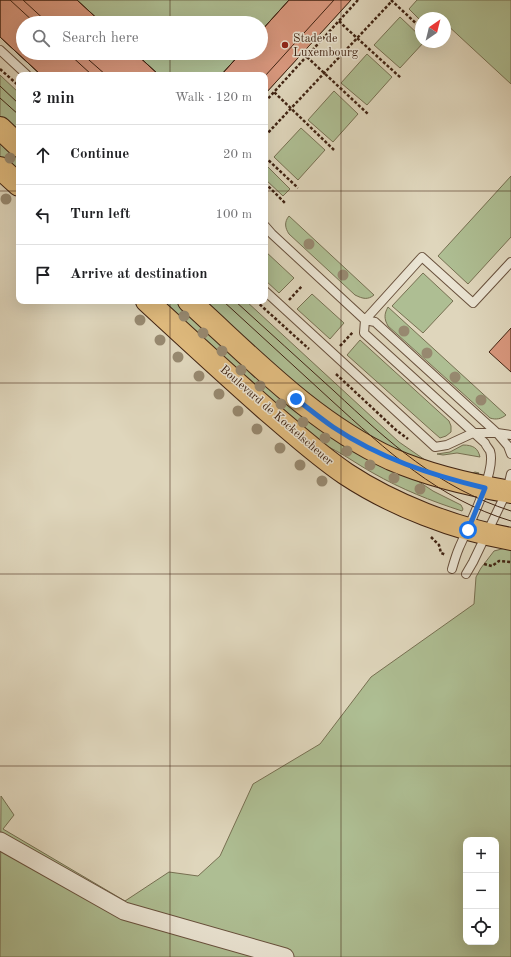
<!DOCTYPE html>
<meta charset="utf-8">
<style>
body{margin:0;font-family:"Old Standard TT",serif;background:#f2f2f2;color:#202124}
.controls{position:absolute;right:12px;bottom:12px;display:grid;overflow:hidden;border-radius:8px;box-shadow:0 4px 16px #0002}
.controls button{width:36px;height:36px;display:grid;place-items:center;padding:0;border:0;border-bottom:1px solid #e0e0e0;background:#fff;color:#202124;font:20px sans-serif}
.compass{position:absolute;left:415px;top:12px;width:36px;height:36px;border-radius:50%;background:#fff;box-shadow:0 4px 16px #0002;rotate:35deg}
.stop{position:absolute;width:12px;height:12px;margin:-9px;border:3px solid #1a73e8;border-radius:50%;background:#fff}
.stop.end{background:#1a73e8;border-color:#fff;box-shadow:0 1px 4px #0008}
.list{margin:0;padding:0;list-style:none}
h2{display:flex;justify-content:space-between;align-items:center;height:52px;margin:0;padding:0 16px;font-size:17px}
h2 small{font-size:13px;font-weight:400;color:#757577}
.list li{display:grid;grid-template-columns:26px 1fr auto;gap:12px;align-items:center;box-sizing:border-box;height:60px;padding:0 16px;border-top:1px solid #e0e0e0}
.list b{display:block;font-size:15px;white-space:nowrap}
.list em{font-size:13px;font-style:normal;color:#757577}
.icon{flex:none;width:22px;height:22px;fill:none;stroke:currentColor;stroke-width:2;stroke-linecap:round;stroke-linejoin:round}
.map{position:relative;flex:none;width:511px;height:957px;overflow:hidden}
.search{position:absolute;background:#fff;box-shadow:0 4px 16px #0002;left:16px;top:16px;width:252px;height:44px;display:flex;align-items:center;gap:10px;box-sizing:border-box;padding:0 14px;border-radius:22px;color:#757577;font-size:15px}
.panel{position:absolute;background:#fff;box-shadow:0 4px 16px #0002;left:16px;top:72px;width:252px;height:232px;border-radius:8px}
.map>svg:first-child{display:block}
.green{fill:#aebe93;stroke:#777052;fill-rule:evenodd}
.building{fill:#d8977d;stroke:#402312}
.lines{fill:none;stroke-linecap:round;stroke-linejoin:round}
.service-casing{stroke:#68503c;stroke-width:10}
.minor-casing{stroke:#68503c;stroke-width:19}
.primary-casing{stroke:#402312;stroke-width:24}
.path{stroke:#402312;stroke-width:2.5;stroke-dasharray:3 2;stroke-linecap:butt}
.service{stroke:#eae4d3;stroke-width:8}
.minor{stroke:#eae4d3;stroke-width:17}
.primary{stroke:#e0bb7e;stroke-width:22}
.tram{stroke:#402312;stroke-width:1}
.tree{fill:#978970}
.route{stroke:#1a73e8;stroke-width:5}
.grid{fill:none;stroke:#402312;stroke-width:1;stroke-opacity:0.55}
.poi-dot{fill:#8f2418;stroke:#eae4d3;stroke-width:1.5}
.labels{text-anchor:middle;stroke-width:3;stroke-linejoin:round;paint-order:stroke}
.poi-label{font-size:12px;fill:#402312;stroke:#eae4d3;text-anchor:start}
.street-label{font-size:12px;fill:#402312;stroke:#eae4d3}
</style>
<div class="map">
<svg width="511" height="957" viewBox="0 0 511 957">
<rect width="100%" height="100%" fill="#dfd6bc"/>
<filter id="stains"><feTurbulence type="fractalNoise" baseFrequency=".005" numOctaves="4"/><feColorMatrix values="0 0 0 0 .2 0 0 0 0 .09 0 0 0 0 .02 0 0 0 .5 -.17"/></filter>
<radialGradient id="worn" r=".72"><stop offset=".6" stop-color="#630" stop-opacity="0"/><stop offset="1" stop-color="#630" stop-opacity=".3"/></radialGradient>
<path class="green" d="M 0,0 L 351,0 L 265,94 L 265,75 L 41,75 L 0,37 ZM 23,23 L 261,23 L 261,53 L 23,53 Z
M 417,0 L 511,0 L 511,84 L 445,23 L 445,18 L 421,18 L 421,21 L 409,9 Z
M 400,17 L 421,37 L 421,42 L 424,42 L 400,68 L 374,45 Z
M 367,54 L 392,77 L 367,105 L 341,83 Z
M 0,75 L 19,93 L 19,137 L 0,119 Z
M 334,91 L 358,114 L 333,142 L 308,120 Z
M 301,128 L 325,150 L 298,180 L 274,157 Z
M 0,139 L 19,157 L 19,174 L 0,156 Z
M 265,164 L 290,189 L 283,196 L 265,179 Z
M 511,176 L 511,237 L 468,284 L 438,256 Z
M 289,216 L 374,295 C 368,300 363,299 355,295 L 289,234 C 285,228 284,222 289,216 Z
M 265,251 L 294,278 L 279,293 L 265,280 Z
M 423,273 L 453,301 L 423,333 L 392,306 Z
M 312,294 L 344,323 L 330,339 L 297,309 Z
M 158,301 L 178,301 L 265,381 L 433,491 L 461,505 L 463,509 L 462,511 C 431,501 401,489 373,473 C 355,463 341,452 322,444 Z
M 199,301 L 246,301 L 399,442 L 428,462 L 470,474 L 475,472 L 479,473 L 475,476 L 428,466 L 338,422 Z
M 388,307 L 506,415 C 501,419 496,420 490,418 L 388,326 C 384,319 384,314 388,307 Z
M 360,340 L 449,421 L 451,426 L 451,432 L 446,436 L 440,438 L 432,431 L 347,355 Z
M 463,445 C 473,445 478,448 480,457 L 457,453 L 443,455 L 437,454 L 450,452 Z
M 509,547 L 511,547 L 511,957 L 0,957 L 1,796 L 14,815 L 3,829 L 125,901 L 169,872 L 198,876 L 220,856 L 253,784 L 320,744 L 371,677 L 474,604 L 476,577 L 481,568 L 494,551 ZM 466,840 L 496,840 L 496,942 L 466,942 Z"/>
<path class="building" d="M 0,0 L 77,0 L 102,23 L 23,23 L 23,53 L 135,53 L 159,75 L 41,75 L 0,37 Z
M 0,0 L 10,0 L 35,23 L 23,23 L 23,53 L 68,53 L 92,75 L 41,75 L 0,37 Z
M 23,0 L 77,0 L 102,23 L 48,23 Z
M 289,0 L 334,0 L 265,76 L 221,75 L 241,53 L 261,53 L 261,31 Z
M 289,0 L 351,0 L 265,94 L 265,75 L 221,75 L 241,53 L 261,53 L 261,31 Z
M 81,53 L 135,53 L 159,75 L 106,75 Z
M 511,328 L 511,372 L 489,352 Z"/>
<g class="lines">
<g class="service-casing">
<path id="service" d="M 0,50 L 27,75
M 265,226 L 272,234 L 365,320 L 375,322 L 497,433 L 508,446 L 511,454
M 265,291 L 435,447 L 447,445 L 473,433 L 497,433 L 511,435
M 452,569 C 454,562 456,555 459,548 C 467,529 497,471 490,451 C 489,449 486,446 485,443 L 364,333 L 365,320 L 422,257 L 473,303 L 511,262
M 466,574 L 473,562 L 507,491 L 511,474"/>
</g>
<g class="minor-casing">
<path id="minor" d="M 0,841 L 124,911 L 285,957"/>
</g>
<g class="primary-casing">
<path id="primary" d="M 0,128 L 19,146
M 0,168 L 19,185
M 147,301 C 187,338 227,375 268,411 C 294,433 318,455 346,474 C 393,505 455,529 511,539
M 189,301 C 253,359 312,422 391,459 C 430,476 470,485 511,492"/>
</g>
<path class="path" d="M 391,0 L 421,28
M 339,21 L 346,28 L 401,78
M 307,57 L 368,114
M 0,69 L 19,86
M 265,102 L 274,92
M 265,136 L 392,1
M 334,150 L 274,92 L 358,0
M 265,157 L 298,188
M 265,183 L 285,203
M 289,300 L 302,286
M 256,301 L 309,349
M 340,346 L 353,332
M 336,374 L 396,430 L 408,439
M 431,537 L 439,545 L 441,553 L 446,555
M 484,564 L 492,566 L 499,561 L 511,562"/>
<use href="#service" class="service"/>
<use href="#minor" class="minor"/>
<use href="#primary" class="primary"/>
<path class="tram" d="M 0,86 L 19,104
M 0,98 L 19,115
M 223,301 C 259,334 295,367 331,400 C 386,450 438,499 511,521
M 235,301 C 268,331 301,361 334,391 C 390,443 437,487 511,511"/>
</g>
<g class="tree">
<circle cx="10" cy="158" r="5.5"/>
<circle cx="6" cy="199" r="5.5"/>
<circle cx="309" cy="244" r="5.5"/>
<circle cx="343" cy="275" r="5.5"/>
<circle cx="184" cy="316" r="5.5"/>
<circle cx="140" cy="320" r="5.5"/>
<circle cx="404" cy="331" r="5.5"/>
<circle cx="203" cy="333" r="5.5"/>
<circle cx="160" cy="340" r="5.5"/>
<circle cx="222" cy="351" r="5.5"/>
<circle cx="427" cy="353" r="5.5"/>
<circle cx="178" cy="357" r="5.5"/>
<circle cx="241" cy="370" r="5.5"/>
<circle cx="199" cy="376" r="5.5"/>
<circle cx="455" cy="377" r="5.5"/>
<circle cx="260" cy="386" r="5.5"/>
<circle cx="219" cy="394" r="5.5"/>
<circle cx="481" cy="400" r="5.5"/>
<circle cx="281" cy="404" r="5.5"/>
<circle cx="238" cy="411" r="5.5"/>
<circle cx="303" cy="422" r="5.5"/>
<circle cx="257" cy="429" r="5.5"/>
<circle cx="325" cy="438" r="5.5"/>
<circle cx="280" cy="448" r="5.5"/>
<circle cx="347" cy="451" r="5.5"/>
<circle cx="300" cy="465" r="5.5"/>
<circle cx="370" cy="465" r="5.5"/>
<circle cx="394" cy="478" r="5.5"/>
<circle cx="322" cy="481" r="5.5"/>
<circle cx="420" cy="489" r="5.5"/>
</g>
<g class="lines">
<path class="route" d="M 296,399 C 308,408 320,418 333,427 C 379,458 431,475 485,488 L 468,530"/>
</g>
<path class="grid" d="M 170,0 L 170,23M 341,0 L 341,957M 170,53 L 170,75M 0,191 L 19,191M 265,191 L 511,191M 170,301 L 170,957M 0,383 L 511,383M 0,574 L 511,574M 0,766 L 511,766"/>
<circle class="poi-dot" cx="285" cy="45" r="4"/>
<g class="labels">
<g class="poi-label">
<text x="293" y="42">Stade de<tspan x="293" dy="14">Luxembourg</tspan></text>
</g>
<g class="street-label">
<text transform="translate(277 415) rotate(41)" y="4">Boulevard de Kockelscheuer</text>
</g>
</g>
<rect width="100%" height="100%" filter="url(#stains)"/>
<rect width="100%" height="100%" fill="url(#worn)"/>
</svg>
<div class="controls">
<button>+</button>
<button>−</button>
<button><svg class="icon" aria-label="locate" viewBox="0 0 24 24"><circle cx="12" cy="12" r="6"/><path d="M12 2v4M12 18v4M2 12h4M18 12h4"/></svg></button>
</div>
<svg class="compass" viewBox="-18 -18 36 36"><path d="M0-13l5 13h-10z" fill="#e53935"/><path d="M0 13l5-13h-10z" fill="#757577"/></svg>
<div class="stop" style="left:468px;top:530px"></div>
<div class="stop end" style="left:296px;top:399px"></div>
<div class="search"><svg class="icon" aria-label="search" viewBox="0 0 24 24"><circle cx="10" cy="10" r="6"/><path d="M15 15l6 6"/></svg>Search here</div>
<section class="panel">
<h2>2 min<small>Walk · 120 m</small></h2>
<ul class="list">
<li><svg class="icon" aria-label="ahead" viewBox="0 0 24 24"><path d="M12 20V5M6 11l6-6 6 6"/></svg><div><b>Continue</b></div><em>20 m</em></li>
<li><svg class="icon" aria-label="left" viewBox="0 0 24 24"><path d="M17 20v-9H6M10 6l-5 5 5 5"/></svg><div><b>Turn left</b></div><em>100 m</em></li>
<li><svg class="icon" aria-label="arrive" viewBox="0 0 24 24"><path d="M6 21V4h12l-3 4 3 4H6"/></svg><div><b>Arrive at destination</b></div></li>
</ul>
</section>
</div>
